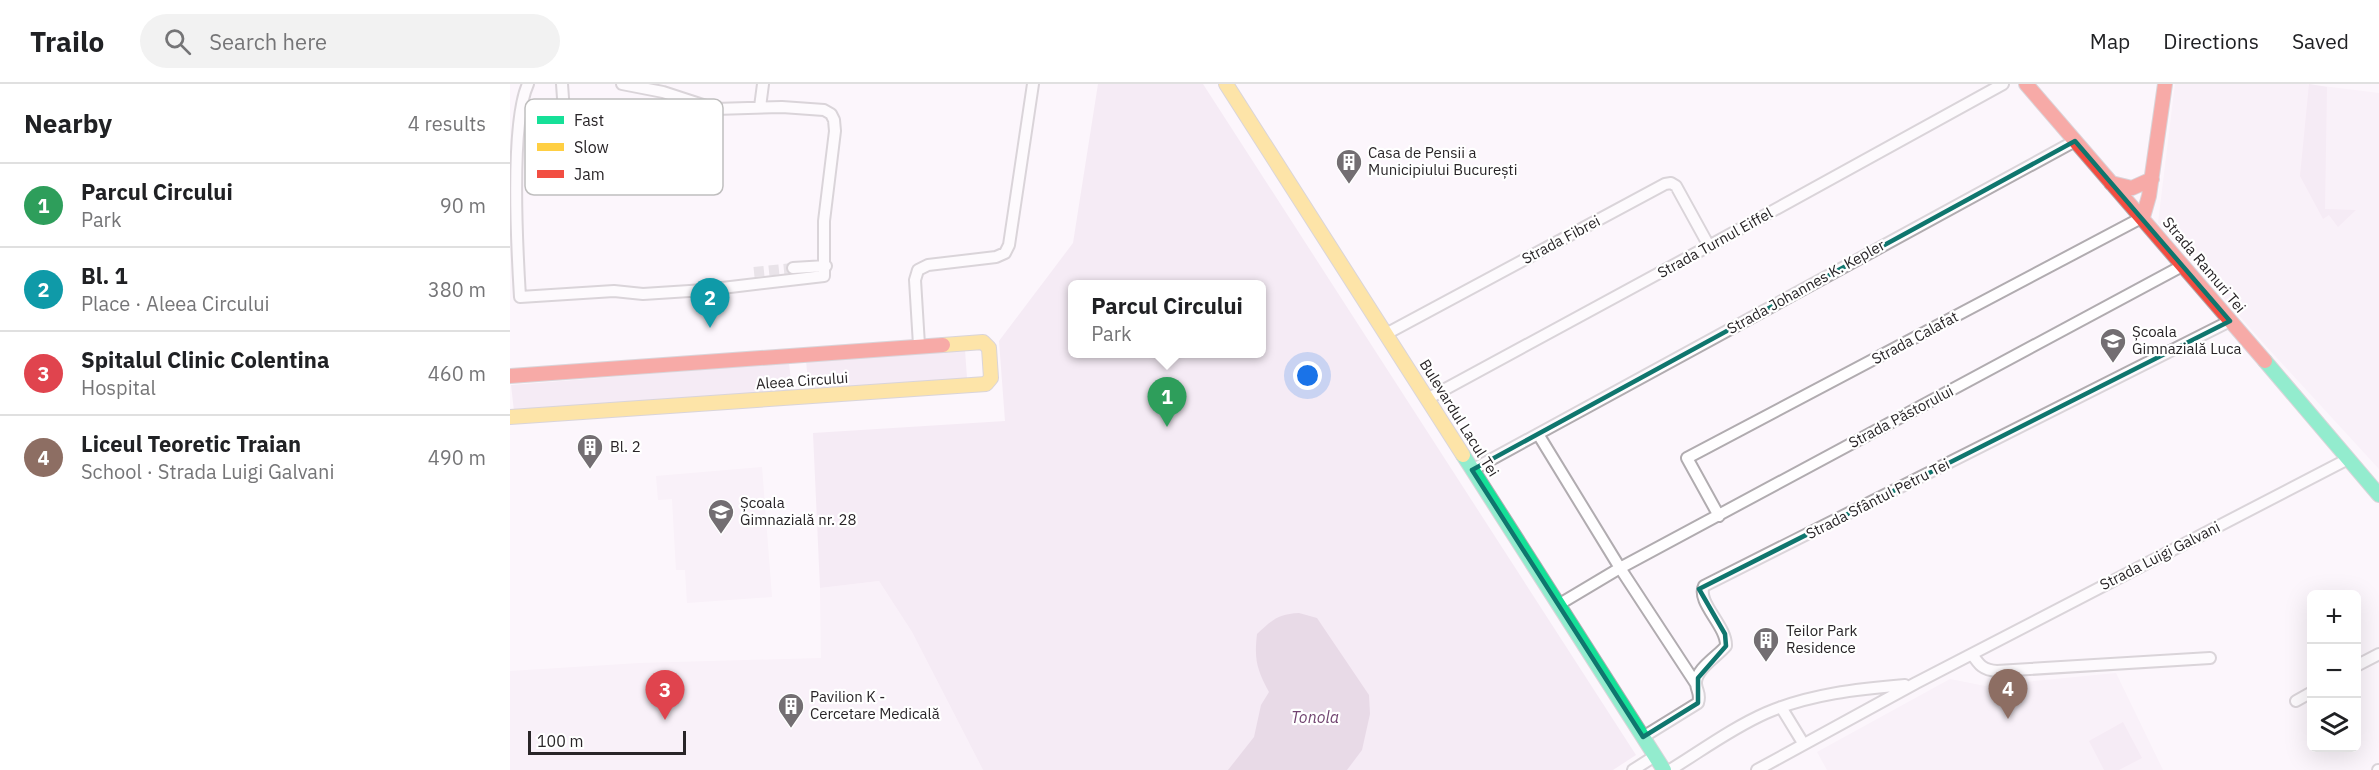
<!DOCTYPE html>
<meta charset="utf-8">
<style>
body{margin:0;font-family:"IBM Plex Sans",sans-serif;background:#f2f2f2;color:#202124}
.controls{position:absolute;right:18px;bottom:18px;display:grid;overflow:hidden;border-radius:9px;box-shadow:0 6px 24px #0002}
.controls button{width:54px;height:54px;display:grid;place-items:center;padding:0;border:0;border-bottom:2px solid #e0e0e0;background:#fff;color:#202124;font:30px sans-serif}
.scale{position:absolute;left:18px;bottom:15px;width:158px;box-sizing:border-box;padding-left:6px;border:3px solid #292528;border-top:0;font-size:16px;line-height:21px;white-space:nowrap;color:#292528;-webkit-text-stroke:4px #fff;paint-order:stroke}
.you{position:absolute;left:798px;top:292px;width:21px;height:21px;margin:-15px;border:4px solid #fff;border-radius:50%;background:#1a73e8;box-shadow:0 0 0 9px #1a73e833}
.badge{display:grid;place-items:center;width:39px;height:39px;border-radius:50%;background:#d93025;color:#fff;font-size:20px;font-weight:700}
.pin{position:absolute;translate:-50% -50px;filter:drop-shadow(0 2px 3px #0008)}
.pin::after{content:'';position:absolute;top:32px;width:21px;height:18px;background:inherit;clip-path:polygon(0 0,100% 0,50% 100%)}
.popup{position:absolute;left:558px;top:196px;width:198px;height:78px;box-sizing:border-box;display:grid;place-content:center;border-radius:9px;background:#fff;filter:drop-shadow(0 2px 4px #0005);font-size:20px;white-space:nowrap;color:#757577}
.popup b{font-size:22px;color:#202124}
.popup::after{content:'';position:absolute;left:50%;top:100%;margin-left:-12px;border:12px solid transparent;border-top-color:#fff}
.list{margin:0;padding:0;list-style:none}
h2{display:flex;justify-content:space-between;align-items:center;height:78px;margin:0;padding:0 24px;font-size:26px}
h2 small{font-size:20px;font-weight:400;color:#757577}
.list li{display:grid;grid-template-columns:39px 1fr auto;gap:18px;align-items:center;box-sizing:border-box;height:84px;padding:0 24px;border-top:2px solid #e0e0e0}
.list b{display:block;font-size:22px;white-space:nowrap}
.list p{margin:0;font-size:20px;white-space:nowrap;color:#757577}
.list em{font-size:20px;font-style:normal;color:#757577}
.icon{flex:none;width:33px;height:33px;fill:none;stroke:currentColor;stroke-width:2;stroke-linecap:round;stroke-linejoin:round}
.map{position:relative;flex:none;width:1869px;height:686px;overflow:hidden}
header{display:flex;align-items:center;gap:36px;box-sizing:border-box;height:84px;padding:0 30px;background:#fff;border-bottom:2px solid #e0e0e0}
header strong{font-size:28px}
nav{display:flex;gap:33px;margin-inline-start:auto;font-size:21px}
.search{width:420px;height:54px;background:#f2f2f2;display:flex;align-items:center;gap:15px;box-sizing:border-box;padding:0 21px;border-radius:33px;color:#757577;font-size:22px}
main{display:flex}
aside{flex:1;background:#fff}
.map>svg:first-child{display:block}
.built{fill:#f7eaf6}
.green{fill:#eedded;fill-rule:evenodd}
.water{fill:#d1b8cf}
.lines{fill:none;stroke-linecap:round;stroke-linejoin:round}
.street-tunnel{stroke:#d2ccd2;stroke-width:10;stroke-dasharray:10 5;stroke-linecap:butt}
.street-casing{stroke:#b1acb0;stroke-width:14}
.fast-casing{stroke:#b1acb0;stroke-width:16}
.slow-casing{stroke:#b1acb0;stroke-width:16}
.jam-casing{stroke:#b1acb0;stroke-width:16}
.street{stroke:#fffeff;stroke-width:10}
.fast{stroke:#16e098;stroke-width:14}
.slow{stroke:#ffcf43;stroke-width:14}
.jam{stroke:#f24e42;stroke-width:14}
.marked{fill:none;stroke:#0f766e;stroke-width:4.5;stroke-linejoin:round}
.labels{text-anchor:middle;stroke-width:4.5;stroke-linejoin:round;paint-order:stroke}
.poi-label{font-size:15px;fill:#292528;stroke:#fff;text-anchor:start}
.street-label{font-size:15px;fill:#292528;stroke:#fff}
.water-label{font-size:16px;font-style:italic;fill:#714470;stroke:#fff}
.key{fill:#fff;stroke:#bfbebe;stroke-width:1.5}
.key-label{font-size:16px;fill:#292528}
</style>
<header>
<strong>Trailo</strong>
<div class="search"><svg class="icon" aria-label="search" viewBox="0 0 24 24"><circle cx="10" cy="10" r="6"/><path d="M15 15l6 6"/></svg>Search here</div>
<nav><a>Map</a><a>Directions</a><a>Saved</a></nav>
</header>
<main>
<aside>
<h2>Nearby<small>4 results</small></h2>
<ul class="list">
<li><span class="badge" style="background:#2e9e5b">1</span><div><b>Parcul Circului</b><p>Park</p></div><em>90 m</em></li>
<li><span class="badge" style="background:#0f9aa8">2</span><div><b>Bl. 1</b><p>Place · Aleea Circului</p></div><em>380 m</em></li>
<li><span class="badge" style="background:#e0444e">3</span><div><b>Spitalul Clinic Colentina</b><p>Hospital</p></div><em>460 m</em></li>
<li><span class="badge" style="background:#8d6e63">4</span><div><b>Liceul Teoretic Traian</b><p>School · Strada Luigi Galvani</p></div><em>490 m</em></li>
</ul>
</aside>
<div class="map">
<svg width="1869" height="686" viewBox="0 0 1869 686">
<rect width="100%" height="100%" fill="#fcf6fc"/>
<path class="built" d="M 1665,0 L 1796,0 L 1869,9 L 1869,385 L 1755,261 L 1648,139 Z
M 252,383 L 262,513 L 177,519 L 175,486 L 166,486 L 162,415 L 148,416 L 146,392 Z
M 369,497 L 402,548 L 473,686 L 0,686 L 0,587 L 130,579 L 311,574 L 310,504 Z
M 1606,589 L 1653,686 L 1317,686 L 1307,668 L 1440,595 L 1475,602 Z"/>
<path class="green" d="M 588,0 L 693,0 L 1126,671 L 1103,686 L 473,686 L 402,548 L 369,497 L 310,504 L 303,349 L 495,337 L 489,257 L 563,159 ZM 562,200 L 752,200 L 752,270 L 562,270 Z
M 1799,0 L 1817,3 L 1815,125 L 1846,126 L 1828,143 L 1819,131 L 1813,135 L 1790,92 Z
M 455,266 L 457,294 L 299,307 L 296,277 Z
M 279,279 L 282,306 L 4,327 L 1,301 Z
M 1613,638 L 1632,674 L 1609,686 L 1594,686 L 1579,657 Z"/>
<path class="water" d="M 789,529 L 807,534 L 859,611 L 860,630 L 852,666 L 837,686 L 718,686 L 744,653 L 751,621 L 759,608 C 747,586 744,576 747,550 C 762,536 768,530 789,529 Z"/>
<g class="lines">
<path class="street-tunnel" d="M 54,28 L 58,77
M 244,188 L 283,184"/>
<g class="street-casing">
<path id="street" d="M 18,0 C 0,39 7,164 10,213 L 104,207 L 133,210 L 195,206 L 314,192 L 314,137 L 325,47 L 324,36 L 321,30 L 314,26 L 272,23 L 205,25 L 153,8 L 112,0
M 52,0 L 54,28
M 250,23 L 253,0
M 283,184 L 316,182
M 876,250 L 1155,100 L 1161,99 L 1166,102 L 1199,162
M 409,261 L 405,196 L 408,186 L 418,181 L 486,173 L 495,169 L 499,161 L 523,0
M 917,315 L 1199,162 L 1493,0
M 1028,350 L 1110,484 L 1186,600
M 962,386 L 1565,57
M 1209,432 L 1177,374 L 1633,133
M 1048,521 L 1110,484 L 1672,182
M 1462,570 C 1469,581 1473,586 1487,587 L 1700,574
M 1846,582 L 1869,570
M 1786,617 L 1802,608
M 1271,623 L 1293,659
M 1133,653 L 1188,619 C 1191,610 1187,608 1186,600 C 1185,585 1208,572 1216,562 C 1217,542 1186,518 1194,502 L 1720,237
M 1123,686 L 1145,672
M 1160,686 C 1191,667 1222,644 1256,629 C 1300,610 1348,605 1395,601
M 1247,686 L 1406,599 L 1838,375
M 1868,686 L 1869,686"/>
</g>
<g class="fast-casing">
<path id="fast" d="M 1755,277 L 1869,411
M 953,371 L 1154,686"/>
</g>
<g class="slow-casing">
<path id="slow" d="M 716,0 L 953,371
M 0,333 L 476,300 L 481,294 L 479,264 L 473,258 L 433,261"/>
</g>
<g class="jam-casing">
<path id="jam" d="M 1516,0 L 1755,277
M 1601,99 L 1622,104 L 1642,95
M 1633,133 L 1639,112 L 1655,0
M 0,292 L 433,261"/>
</g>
<use href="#street" class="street"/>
<use href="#fast" class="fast"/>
<use href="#slow" class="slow"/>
<use href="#jam" class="jam"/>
</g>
<path d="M0 0H1869V686H0ZM 1565,57 L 1720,237 L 1189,505 L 1215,550 L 1216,562 L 1188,594 L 1188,619 L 1133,653 L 962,386 Z" fill="#fcf6fc" fill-opacity=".55" fill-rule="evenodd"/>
<path class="marked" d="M 1565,57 L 1720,237 L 1189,505 L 1215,550 L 1216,562 L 1188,594 L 1188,619 L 1133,653 L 962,386 Z"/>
<defs>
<g id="building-pin" transform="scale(1.35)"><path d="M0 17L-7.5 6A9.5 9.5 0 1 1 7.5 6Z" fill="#736e72" stroke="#fff"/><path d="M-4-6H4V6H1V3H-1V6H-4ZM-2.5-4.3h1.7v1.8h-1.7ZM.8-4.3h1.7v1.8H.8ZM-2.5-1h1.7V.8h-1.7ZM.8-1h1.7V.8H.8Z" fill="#fff"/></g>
<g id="school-pin" transform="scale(1.35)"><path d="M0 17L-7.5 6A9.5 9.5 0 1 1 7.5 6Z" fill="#736e72" stroke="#fff"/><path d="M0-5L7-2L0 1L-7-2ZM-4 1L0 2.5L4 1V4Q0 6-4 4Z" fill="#fff"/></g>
</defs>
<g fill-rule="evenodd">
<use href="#building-pin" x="839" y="78"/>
<use href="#school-pin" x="1603" y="257"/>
<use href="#building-pin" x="80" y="363"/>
<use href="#school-pin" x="211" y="428"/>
<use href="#building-pin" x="1256" y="556"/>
<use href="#building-pin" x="281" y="622"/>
</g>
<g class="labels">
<g class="poi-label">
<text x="858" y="74">Casa de Pensii a<tspan x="858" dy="17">Municipiului București</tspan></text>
<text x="1622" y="253">Școala<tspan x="1622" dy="17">Gimnazială Luca</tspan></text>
<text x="100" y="368">Bl. 2</text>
<text x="230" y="424">Școala<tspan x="230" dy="17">Gimnazială nr. 28</tspan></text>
<text x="1276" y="552">Teilor Park<tspan x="1276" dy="17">Residence</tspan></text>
<text x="300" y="618">Pavilion K -<tspan x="300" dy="17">Cercetare Medicală</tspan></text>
</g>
<g class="street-label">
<text transform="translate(1051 156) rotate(-28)" y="5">Strada Fibrei</text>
<text transform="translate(1205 159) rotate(-29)" y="5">Strada Turnul Eiffel</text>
<text transform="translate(1694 181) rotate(50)" y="5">Strada Ramuri Tei</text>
<text transform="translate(1296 203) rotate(-29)" y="5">Strada Johannes K. Kepler</text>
<text transform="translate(1405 254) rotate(-28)" y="5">Strada Calafat</text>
<text transform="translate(292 297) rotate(-4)" y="5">Aleea Circului</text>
<text transform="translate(1391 333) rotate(-28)" y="5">Strada Păstorului</text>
<text transform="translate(949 334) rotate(58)" y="5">Bulevardul Lacul Tei</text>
<text transform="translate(1368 415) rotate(-27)" y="5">Strada Sfântul Petru Tei</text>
<text transform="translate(1650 472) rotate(-27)" y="5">Strada Luigi Galvani</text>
</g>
<g class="water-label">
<text x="805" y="639">Tonola</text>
</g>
</g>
<rect x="15" y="15" width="198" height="96" rx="9" class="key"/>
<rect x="27" y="32" width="27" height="8" fill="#16e098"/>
<rect x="27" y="59" width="27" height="8" fill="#ffcf43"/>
<rect x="27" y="86" width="27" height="8" fill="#f24e42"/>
<g class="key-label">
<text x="64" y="42">Fast</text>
<text x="64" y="69">Slow</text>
<text x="64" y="96">Jam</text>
</g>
</svg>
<div class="controls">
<button>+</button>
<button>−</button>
<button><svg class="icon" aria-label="layers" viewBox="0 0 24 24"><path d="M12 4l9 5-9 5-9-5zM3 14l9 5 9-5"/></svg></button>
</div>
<div class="scale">100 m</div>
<div class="you"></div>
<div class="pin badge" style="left:657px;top:343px;background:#2e9e5b">1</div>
<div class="popup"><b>Parcul Circului</b>Park</div>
<div class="pin badge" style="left:200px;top:244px;background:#0f9aa8">2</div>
<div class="pin badge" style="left:155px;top:636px;background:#e0444e">3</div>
<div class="pin badge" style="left:1498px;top:635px;background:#8d6e63">4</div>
</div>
</main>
